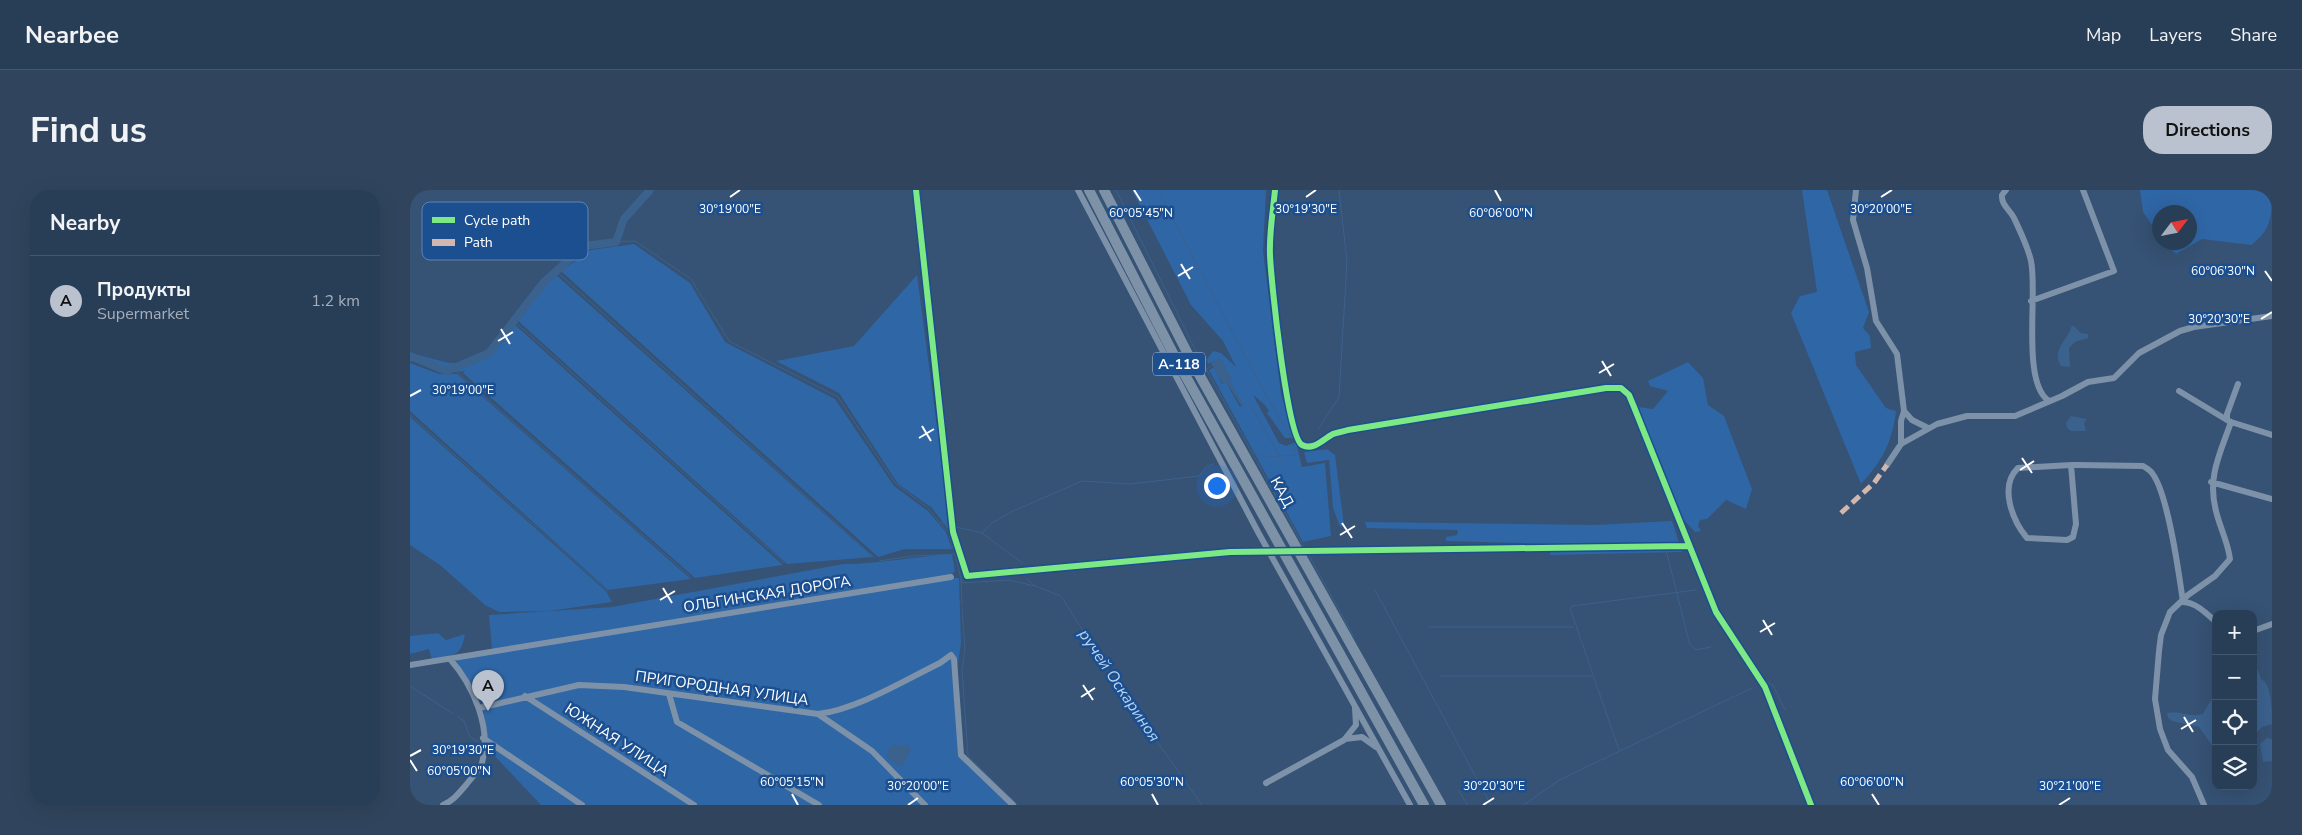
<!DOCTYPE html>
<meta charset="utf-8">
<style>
body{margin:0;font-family:"Nunito Sans",sans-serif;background:#30455d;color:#f1f3f6}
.controls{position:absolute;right:15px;bottom:15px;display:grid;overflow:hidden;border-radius:10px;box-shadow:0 5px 20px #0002}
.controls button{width:45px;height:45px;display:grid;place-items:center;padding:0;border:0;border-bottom:1px solid #44576d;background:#283e57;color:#f1f3f6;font:25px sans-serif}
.compass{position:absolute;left:1742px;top:15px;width:45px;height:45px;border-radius:50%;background:#283e57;box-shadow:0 5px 20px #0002;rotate:58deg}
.you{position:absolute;left:806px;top:295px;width:18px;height:18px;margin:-12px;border:4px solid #fff;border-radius:50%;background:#1a73e8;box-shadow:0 0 0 8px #1a73e833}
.badge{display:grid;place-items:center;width:32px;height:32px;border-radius:50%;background:#b9c2ce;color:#111;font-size:16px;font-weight:700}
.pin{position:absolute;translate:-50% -41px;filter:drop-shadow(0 1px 2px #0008)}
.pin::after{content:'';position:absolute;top:26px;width:18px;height:15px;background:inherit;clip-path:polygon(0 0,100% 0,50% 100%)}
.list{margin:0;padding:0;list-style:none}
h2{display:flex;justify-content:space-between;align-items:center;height:65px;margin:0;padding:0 20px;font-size:21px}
h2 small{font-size:16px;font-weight:400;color:#a5aeba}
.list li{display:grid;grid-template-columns:32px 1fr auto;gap:15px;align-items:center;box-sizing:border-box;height:90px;padding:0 20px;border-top:1px solid #44576d}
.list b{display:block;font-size:19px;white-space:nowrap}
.list p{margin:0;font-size:16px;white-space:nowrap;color:#a5aeba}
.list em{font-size:16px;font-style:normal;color:#a5aeba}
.icon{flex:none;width:28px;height:28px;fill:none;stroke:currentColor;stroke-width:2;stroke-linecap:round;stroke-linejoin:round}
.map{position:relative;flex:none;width:1862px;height:615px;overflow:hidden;border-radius:20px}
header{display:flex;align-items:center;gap:30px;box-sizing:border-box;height:70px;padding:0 25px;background:#283e57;border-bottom:1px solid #44576d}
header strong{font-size:24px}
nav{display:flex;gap:28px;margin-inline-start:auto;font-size:18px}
.intro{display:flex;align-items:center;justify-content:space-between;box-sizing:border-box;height:120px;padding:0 30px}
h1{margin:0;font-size:35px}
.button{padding:12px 22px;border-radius:20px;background:#b9c2ce;color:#111;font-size:18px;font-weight:700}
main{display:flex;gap:30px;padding:0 30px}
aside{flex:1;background:#283e57;border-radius:20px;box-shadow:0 5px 20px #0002}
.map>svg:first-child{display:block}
.green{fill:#2f66a5}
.water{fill:#3b618d}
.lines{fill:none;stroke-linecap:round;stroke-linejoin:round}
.stream{stroke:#3b618d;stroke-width:1}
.river{stroke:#3b618d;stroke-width:8}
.minor{stroke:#7d92a8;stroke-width:6}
.highway{stroke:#7e92a7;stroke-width:10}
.minor-bridge{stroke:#7d92a8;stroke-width:6}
.quiet{stroke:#d1b7ad;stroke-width:5;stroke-dasharray:10 5;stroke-linecap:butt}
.cycleway-casing{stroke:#1b4f8f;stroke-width:9}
.cycleway{stroke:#7ce984;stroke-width:6}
.ticks{fill:none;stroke:#fff;stroke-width:2}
.labels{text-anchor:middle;stroke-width:5;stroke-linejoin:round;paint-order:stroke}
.shield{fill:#1b4f8f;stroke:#bbcadd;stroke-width:1}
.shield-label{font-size:14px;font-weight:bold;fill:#fff}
.street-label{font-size:15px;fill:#fff;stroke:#1b4f8f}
.water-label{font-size:16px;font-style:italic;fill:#b5d3f5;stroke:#1b4f8f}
.key{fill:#1b4f8f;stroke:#5f84b1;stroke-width:1}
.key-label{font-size:14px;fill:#fff}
.ticks-label{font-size:12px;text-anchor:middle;fill:#fff;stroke:#1b4f8f;stroke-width:5;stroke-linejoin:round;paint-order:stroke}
</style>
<header>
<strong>Nearbee</strong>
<nav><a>Map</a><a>Layers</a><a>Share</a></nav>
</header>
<div class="intro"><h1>Find us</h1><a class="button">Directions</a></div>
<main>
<aside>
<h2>Nearby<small></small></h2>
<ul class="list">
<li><span class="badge">A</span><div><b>Продукты</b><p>Supermarket</p></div><em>1.2 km</em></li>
</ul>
</aside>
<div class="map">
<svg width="1862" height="615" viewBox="0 0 1862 615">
<rect width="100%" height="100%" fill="#365274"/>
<path class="green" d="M 722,0 L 856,0 L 853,61 L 871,204 L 884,248 L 875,248 L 857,223 L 859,221 L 854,214 L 843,205 L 869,253 L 876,256 L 886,252 L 892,277 L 915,273 L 921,346 L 893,352 L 799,180 L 804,177 L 812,194 L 816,192 L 830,217 L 833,215 L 819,191 L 821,189 L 810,169 L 798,174 L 797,169 L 803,161 L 811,163 L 826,177 L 813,151 L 781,115 Z
M 1392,0 L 1417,0 L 1459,122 L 1453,138 L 1460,146 L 1461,158 L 1445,162 L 1446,175 L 1476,218 L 1486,221 C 1482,253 1473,270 1451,294 L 1381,123 L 1390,106 L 1407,102 Z
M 1730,0 L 1862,0 C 1862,25 1862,40 1841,55 L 1792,49 L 1766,64 L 1755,53 L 1780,52 L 1780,22 L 1750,22 L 1749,45 L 1733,22 Z
M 224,54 L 280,93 L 315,152 L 425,209 L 484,296 L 518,321 L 536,342 L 542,359 L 495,359 L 468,367 L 151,81 L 181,60 Z
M 155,73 L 145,84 L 463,367 L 377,374 L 106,129 L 88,160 L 104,134 L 373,375 L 285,388 L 53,183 L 55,181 L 31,183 L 6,172 L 0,171 L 0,163 L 39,173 L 52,173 L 77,161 L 113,113 Z
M 507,85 L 541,343 L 522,318 L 488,294 L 429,203 L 366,171 L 444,156 Z
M 1278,172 L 1293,188 L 1298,215 L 1314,226 L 1342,299 L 1336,319 L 1316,310 L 1297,329 L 1290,330 L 1288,336 L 1291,341 L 1285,342 L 1272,328 L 1228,217 L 1243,219 L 1258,201 L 1240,196 L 1238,191 Z
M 0,173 L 29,184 L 47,184 L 281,389 L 198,400 L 0,221 Z
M 0,227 L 196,401 L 202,412 L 139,421 L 89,422 L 75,415 L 30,375 L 0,355 Z
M 917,259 L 925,265 L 934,335 L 930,337 L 923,318 L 919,270 L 897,273 L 894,262 Z
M 1262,331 L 1272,362 L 1140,365 L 1140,354 L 1036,351 L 1036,347 L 1047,345 L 1048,340 L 957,338 L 955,332 L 1185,335 Z
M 542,364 L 545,381 L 541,385 L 541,388 L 549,388 L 551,453 L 547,480 L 552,565 L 605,615 L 131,615 L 79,560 L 73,517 L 44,467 L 82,459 L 79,425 L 202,417 L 433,374 C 470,374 506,366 542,364 Z
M 28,443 L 36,450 L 55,444 C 51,469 43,463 22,470 L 19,459 L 0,464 L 0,446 Z"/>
<path class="water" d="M 1664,136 L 1671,143 L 1678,144 L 1678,148 L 1665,152 L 1659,158 L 1660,177 L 1651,176 C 1640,160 1659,149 1661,137 Z
M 810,168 L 822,189 L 819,191 L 833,215 L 832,217 L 816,192 L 813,194 L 801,173 Z
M 1661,226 L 1677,229 L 1674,233 L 1676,241 L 1661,241 L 1657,238 L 1656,233 Z
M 1844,477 L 1848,480 L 1851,489 C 1862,494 1862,520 1862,534 L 1852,537 L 1843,546 Z
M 1806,501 L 1806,561 L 1789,537 L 1762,531 L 1758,528 L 1757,523 C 1770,520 1780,528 1793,524 Z
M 1857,548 L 1862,549 L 1862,571 L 1853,572 L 1850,554 Z
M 483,555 L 498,555 L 501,560 L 492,576 L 489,576 L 477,567 L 477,562 Z"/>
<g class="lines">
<path class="stream" d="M 706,0 L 784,157 L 895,359
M 748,0 L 852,198 L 881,248
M 206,52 L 225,51 L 281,89 L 319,151 L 428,207 L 485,293 L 518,318 L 529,332
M 146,81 L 464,367
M 103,130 L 374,373
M 43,179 L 281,387
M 797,179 L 802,175
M 841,216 L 869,265
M 0,225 L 198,401
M 909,238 L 929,207 L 937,71 L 929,0
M 843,262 L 857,267 L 886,265 L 883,254
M 538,335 L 529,332 L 539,343 L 543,359
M 546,337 L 572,343 L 612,373
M 572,343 L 582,333 L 601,322 L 672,291 L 720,294 L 789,286 L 797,276 L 804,274
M 1256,360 L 1280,455 L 1286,460 L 1301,457
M 897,362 L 944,447
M 469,371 L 502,366 L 545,364 L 551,389
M 616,388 L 625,396 L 651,406 L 708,496 L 792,615
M 965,400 L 1081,615
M 552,415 L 551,389 L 553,393 L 600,390 L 624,396
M 552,418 L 555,459 L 552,480 L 558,566 L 608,615
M 1019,437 L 1163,437
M 1031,486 L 1182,486
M 1356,492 L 1363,495 L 1375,520
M 0,496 L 43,524
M 47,526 L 54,531 L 60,547 L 70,553
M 1209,560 L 1160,418 L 1162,416 L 1286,400
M 1048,600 L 1058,615
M 1114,615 L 1149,590 L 1342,498"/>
<path class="river" d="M 0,166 L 37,181 L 79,163 L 133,93 L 174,56 L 206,52 L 214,29 L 240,0"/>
<path class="minor" d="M 506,0 L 543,342 L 557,386 L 776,365 L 844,362
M 668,0 L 848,342 L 1000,615
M 865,0 C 863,21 859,44 860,65 C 861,90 877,246 892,255 C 904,261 913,249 923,244 C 927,242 933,242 938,240 L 1196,198 L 1211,198 L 1219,205 L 1224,217 L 1306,422 L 1355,497 L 1401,615
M 1446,0 L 1443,30 L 1457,78 L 1466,131 L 1487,164 L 1494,221 L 1502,230 L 1518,238
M 1596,0 L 1592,5 C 1591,15 1600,20 1604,28 C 1610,41 1618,57 1621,71 C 1628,102 1611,193 1639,211
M 1621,111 L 1704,81 L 1673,0
M 1769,201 L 1817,230
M 1821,232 L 1862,245
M 1491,254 L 1491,231 L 1494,221
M 1477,275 L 1491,254 L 1527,234 L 1557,226 L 1605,226 L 1652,206 L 1678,192 L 1704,188 L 1729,163 L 1770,141 L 1784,137 L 1862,126
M 1661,275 L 1666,334 L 1663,347 L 1657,350 L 1617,348 C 1602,330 1589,296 1608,278 L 1661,275 L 1668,275 L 1733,276 C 1736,278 1740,280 1742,283 C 1758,303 1769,384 1773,412
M 1801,292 L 1862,309
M 914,360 L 1278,356
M 1773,412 C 1787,413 1796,423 1806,432
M 1843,441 L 1862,434
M 0,475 L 541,387
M 259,504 L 267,532 L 409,615
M 115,506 L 284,615
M 69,518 L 169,495 L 214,497 L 408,524 C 446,520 495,490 530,473 L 541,465 L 544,469 L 551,565 L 603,615
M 408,524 L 462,561 L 515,615
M 73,548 L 172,615
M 935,549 L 952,547 L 966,557
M 856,593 L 934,550 L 946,535 L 945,518
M 33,615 C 44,610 49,603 56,595 C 61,588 69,581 72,573 C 82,538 63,495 40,469
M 1794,615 L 1782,587 L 1758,560 L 1750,539 L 1745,509 L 1749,461 L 1751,445 L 1760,422 L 1778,405 L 1805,386 L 1820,369 C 1818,352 1810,338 1806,321 C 1797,287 1810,264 1821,232 L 1817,230 L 1817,224 L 1828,194"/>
<path class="highway" d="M 679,0 L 765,167 L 1014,615
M 694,0 L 781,170 L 1031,615"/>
<path class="minor-bridge" d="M 844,362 L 914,360"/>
<path class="quiet" d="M 1431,323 L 1464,293 L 1477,275"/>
<g class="cycleway-casing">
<path id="cycleway" d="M 506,0 L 543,342 L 557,386 L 820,362 L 1278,356
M 865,0 C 863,21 859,44 860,65 C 861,90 877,246 892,255 C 904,261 913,249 923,244 C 927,242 933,242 938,240 L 1196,198 L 1211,198 L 1219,205 L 1224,217 L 1306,422 L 1355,497 L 1401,615"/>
</g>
<use href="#cycleway" class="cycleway"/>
</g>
<path class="ticks" d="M 724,0 L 731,11M 1085,0 L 1091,11M 320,7 L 330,0M 896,7 L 906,0M 1471,7 L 1482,0M 771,74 L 780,89M 1855,81 L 1862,91M 768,86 L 783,77M 1851,129 L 1862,122M 91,139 L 100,154M 88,151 L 103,142M 1192,171 L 1201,186M 1189,183 L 1204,174M 0,206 L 11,200M 512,236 L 521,251M 509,248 L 524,239M 1612,268 L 1622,283M 1610,280 L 1624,271M 932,333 L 942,348M 930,345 L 945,336M 253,398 L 262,413M 250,410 L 265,401M 1353,430 L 1362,445M 1350,442 L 1365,433M 673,495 L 683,510M 671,507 L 685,498M 1774,527 L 1783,542M 1771,539 L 1786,530M 0,566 L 11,560M 0,570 L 7,581M 382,604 L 388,615M 742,604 L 748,615M 1462,604 L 1469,615M 498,615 L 508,608M 1073,615 L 1084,608M 1649,615 L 1660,608"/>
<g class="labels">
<rect class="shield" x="743" y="162.5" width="52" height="23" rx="4"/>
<g class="shield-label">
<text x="769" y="179">А-118</text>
</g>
<g class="street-label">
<text transform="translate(872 302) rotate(61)" y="5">КАД</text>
<text transform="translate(357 404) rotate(-9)" y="5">ОЛЬГИНСКАЯ ДОРОГА</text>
<text transform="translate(312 498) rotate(8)" y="5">ПРИГОРОДНАЯ УЛИЦА</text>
<text transform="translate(207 550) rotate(33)" y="5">ЮЖНАЯ УЛИЦА</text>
</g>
<g class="water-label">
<text transform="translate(710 495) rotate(56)" y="6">ручей Оскариноя</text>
</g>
</g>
<rect x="12" y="12" width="166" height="58" rx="8" class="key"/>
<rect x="22" y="27" width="23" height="6" fill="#7ce984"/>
<rect x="22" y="49" width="23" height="7" fill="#d1b7ad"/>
<g class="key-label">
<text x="54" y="35">Cycle path</text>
<text x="54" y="57">Path</text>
</g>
<g class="ticks-label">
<text x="320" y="23">30°19'00"E</text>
<text x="896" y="23">30°19'30"E</text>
<text x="1471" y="23">30°20'00"E</text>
<text x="731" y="27">60°05'45"N</text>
<text x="1091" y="27">60°06'00"N</text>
<text x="1813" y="85">60°06'30"N</text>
<text x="1809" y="133">30°20'30"E</text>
<text x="53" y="204">30°19'00"E</text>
<text x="53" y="564">30°19'30"E</text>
<text x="49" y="585">60°05'00"N</text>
<text x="382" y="596">60°05'15"N</text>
<text x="742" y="596">60°05'30"N</text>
<text x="1462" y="596">60°06'00"N</text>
<text x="508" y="600">30°20'00"E</text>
<text x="1084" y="600">30°20'30"E</text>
<text x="1660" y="600">30°21'00"E</text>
</g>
</svg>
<div class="controls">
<button>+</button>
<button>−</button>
<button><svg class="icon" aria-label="locate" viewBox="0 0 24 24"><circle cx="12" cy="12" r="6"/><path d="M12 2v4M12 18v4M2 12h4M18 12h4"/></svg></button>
<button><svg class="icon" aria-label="layers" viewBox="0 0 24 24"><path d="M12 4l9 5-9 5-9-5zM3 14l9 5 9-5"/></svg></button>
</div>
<svg class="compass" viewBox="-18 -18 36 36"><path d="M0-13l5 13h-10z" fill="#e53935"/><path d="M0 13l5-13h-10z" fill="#a5aeba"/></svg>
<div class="you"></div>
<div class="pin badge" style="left:78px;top:521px">A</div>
</div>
</main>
